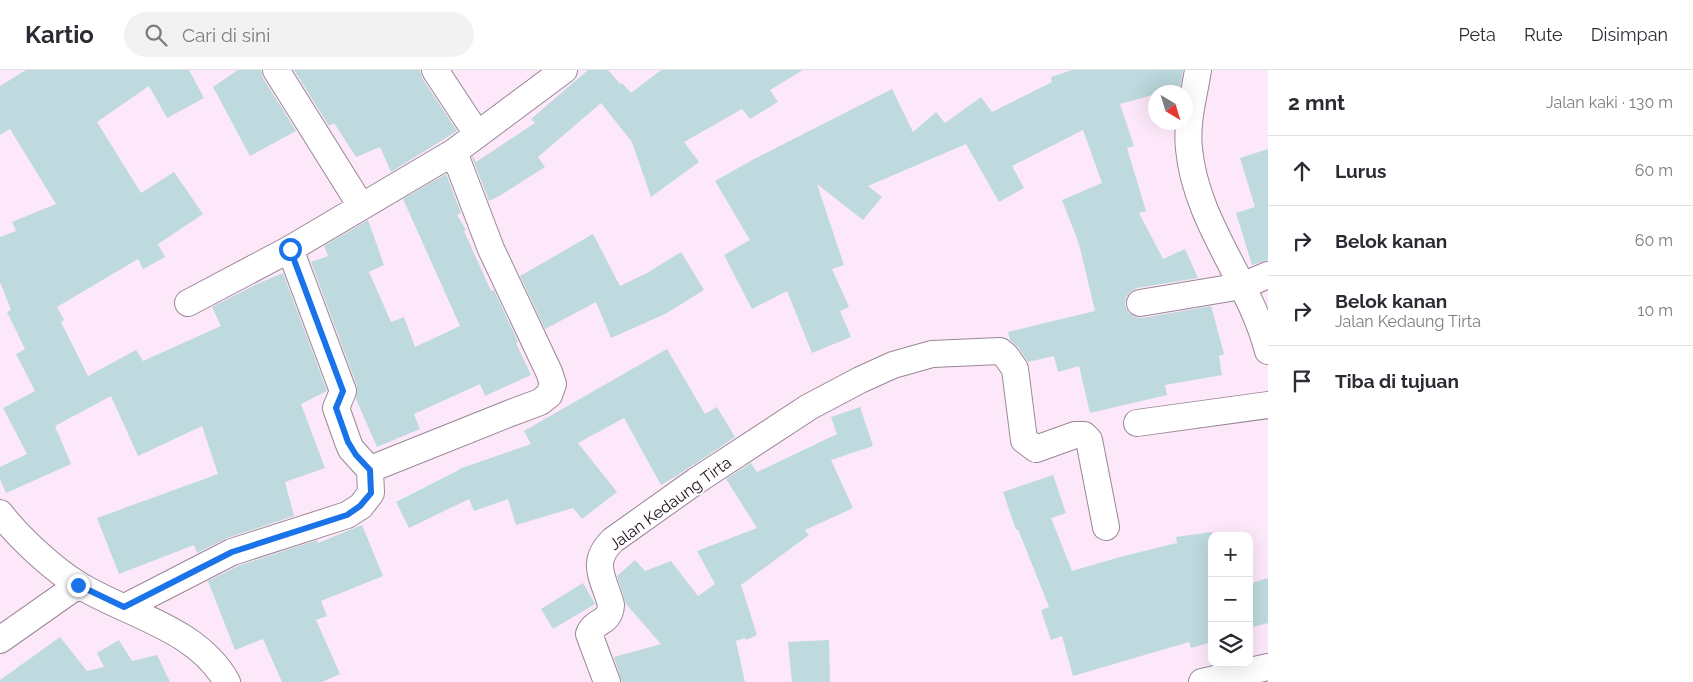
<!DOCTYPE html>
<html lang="id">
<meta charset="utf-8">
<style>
body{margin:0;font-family:Raleway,sans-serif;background:#f2f2f3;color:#2b2b33}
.controls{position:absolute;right:15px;bottom:15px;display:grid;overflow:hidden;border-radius:10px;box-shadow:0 5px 20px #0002}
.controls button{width:45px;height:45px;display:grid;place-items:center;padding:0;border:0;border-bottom:1px solid #e1e1e2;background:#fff;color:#2b2b33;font:25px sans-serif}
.compass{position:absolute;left:1148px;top:15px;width:45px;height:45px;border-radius:50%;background:#fff;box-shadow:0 5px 20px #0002;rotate:142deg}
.stop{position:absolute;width:15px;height:15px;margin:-11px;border:4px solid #1a73e8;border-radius:50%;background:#fff}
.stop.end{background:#1a73e8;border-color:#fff;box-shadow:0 1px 5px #0008}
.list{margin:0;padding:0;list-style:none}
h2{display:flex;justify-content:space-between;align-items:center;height:65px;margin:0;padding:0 20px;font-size:21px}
h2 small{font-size:16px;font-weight:400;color:#7c7c81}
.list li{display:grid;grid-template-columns:32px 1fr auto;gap:15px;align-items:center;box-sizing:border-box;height:70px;padding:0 20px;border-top:1px solid #e1e1e2}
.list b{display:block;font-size:19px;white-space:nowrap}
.list p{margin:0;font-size:16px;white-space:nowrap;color:#7c7c81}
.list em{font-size:16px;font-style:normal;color:#7c7c81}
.icon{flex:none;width:28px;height:28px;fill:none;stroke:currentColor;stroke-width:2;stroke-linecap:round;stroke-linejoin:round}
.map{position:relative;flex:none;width:1268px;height:612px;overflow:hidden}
header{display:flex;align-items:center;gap:30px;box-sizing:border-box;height:70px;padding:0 25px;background:#fff;border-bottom:1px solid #e1e1e2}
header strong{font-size:24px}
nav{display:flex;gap:28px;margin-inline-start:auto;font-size:18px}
.search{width:350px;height:45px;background:#f2f2f3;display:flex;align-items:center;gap:12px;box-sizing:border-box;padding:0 18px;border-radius:28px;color:#7c7c81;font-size:19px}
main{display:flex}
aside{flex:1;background:#fff}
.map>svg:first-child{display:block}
.building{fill:#bedadf}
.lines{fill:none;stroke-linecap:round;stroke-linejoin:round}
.minor-casing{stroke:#998796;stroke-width:28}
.minor{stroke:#fff;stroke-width:26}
.route{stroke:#1a73e8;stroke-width:6}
.labels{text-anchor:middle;stroke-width:4;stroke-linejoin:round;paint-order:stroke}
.street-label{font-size:16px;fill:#181117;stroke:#fffbfe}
</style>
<header>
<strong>Kartio</strong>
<div class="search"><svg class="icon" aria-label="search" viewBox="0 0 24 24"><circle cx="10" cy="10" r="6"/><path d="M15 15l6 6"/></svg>Cari di sini</div>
<nav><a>Peta</a><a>Rute</a><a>Disimpan</a></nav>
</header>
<main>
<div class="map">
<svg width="1268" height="612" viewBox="0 0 1268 612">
<rect width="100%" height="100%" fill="#fce8f9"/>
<path class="building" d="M 26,0 L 189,0 L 204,28 L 167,48 L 149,16 L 97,52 L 141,123 L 174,102 L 203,144 L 158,174 L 165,187 L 143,199 L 138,189 L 57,237 L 64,250 L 61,252 L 88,306 L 136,280 L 143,291 L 221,256 L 212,237 L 257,214 L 283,203 L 327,321 L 301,334 L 325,398 L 285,412 L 294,446 L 227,468 L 197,483 L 194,475 L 119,504 L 97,448 L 218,404 L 202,356 L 138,386 L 111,326 L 55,356 L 71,394 L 6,423 L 0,409 L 0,397 L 27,384 L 3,338 L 35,321 L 16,284 L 25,279 L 7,242 L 11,240 L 0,212 L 0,167 L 16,161 L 12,152 L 56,134 L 10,59 L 0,65 L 0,16 Z
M 238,0 L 261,0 L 263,8 L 296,61 L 250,86 L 213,17 Z
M 294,0 L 420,0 L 422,8 L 457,61 L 391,102 L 380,77 L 356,87 L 334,53 L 329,56 Z
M 588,0 L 608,0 L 620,14 L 622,13 L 631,23 L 661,0 L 803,0 L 770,20 L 778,32 L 750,49 L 742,39 L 684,72 L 699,92 L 651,127 L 632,72 L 601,33 L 538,87 L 545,97 L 501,125 L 489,131 L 472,87 L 473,86 L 476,92 L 535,53 L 531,49 Z
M 1072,0 L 1183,0 L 1180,18 L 1163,22 L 1156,22 L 1156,24 L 1120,34 L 1134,76 L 1127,78 L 1146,141 L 1139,143 L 1163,189 L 1185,179 L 1198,208 L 1137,218 L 1130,222 L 1126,227 L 1125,235 L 1129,243 L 1135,247 L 1142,248 L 1211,236 L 1224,284 L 1219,286 L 1222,305 L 1165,315 L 1167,325 L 1090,343 L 1079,296 L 1058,302 L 1054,286 L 1028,292 L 1018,277 L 1010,270 L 1008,262 L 1095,241 L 1079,174 L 1062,130 L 1102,113 L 1083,60 L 1012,96 L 1024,118 L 999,132 L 966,74 L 868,116 L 882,127 L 863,150 L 817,114 L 844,195 L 832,199 L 849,237 L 840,241 L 851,267 L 812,283 L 787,221 L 752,239 L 724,185 L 750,170 L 715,111 L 754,89 L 892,19 L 913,62 L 936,42 L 945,53 L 981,27 L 992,42 L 1052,12 L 1051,7 Z
M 1268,79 L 1268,190 L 1252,195 L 1236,143 L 1255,137 L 1240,88 Z
M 446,104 L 461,143 L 457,145 L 466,160 L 464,161 L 491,221 L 494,220 L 518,272 L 516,273 L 531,305 L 485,326 L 480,314 L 414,344 L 420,359 L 377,377 L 356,329 L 357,316 L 311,192 L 328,186 L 324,176 L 368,150 L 384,195 L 369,202 L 391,252 L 404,247 L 415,277 L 460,256 L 403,129 Z
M 593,164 L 620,216 L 647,203 L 681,182 L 704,220 L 665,244 L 611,268 L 596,232 L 545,259 L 520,206 Z
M 667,279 L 705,344 L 717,337 L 735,367 L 678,405 L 661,415 L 624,348 L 578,373 L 617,422 L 582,449 L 573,438 L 516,455 L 508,429 L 474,441 L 469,429 L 409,458 L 396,432 L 459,400 L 459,399 L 531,374 L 524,361 Z
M 860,337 L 873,376 L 831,390 L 853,438 L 805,460 L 809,465 L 741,515 L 757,565 L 746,570 L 745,568 L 736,571 L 745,612 L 622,612 L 614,587 L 661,574 L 626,534 L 617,506 L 635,490 L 645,501 L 671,491 L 698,526 L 715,514 L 697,481 L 757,458 L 726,409 L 751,393 L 757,402 L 837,364 L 831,347 Z
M 1053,405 L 1066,443 L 1051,448 L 1072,501 L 1120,487 L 1177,473 L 1176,467 L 1212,462 L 1212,572 L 1191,578 L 1189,572 L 1073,606 L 1062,566 L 1051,570 L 1041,540 L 1049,537 L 1018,459 L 1016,460 L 1003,422 Z
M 362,455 L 383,506 L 321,531 L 327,546 L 316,550 L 340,604 L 322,612 L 282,612 L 263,569 L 235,580 L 208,511 L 238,496 L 317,470 L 318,473 Z
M 1268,508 L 1268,553 L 1249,558 L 1249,514 Z
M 583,513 L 595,534 L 553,559 L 541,539 Z
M 60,567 L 87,601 L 104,597 L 97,583 L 119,570 L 132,591 L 157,585 L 170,612 L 0,612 L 0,610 Z
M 829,570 L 830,612 L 792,612 L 788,572 Z"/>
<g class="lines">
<g class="minor-casing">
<path id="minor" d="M 276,0 L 361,136
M 435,0 L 477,64
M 1198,0 C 1194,26 1186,52 1189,79 C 1196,153 1250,211 1268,281
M 290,179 L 343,321 L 336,338 L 348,372 L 351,379 L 370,400
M 188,233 L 290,179 L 454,82 L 564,0
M 1140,233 L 1242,216 L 1268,205
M 1137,353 L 1268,335
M 0,443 C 18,467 54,500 79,515 C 128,545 197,558 227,612
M 125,537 L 232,482 L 347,445 L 361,436 L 371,423 L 370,400 L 373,398 L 508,344 L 540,332 L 549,325 L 553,314 L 549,302 L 491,179 L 454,82
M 0,570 L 78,515
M 607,612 L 589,564 C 594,550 610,554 611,535 C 604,508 589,493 613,470 L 696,411 L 809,337 L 860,310 L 893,295 L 932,284 L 1000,281 L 1006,286 L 1015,299 L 1024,370 L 1036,379 L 1075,365 L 1084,365 L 1089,370 L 1106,457
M 1202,612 L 1268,597"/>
</g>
<use href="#minor" class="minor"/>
</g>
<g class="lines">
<path class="route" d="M 78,515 L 124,537 L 232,482 L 347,445 L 360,436 L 371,423 L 370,400 L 356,385 L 348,372 L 336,338 L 343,321 L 290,179"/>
</g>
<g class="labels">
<g class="street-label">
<text transform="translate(670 433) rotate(-36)" y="6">Jalan Kedaung Tirta</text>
</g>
</g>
</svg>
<div class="controls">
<button>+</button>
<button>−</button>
<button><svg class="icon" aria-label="layers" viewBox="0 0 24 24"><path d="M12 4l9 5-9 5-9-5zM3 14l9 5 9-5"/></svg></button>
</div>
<svg class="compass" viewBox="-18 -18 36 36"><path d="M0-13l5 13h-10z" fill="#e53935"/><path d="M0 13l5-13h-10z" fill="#7c7c81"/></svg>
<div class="stop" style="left:290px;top:179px"></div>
<div class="stop end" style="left:78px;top:515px"></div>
</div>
<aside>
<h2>2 mnt<small>Jalan kaki · 130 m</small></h2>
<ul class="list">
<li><svg class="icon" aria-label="ahead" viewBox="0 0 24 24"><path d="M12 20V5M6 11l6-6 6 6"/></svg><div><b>Lurus</b></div><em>60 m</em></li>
<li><svg class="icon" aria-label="right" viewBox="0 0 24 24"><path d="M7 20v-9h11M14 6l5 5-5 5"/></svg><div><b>Belok kanan</b></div><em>60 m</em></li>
<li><svg class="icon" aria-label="right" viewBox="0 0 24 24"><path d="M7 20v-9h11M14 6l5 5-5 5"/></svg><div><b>Belok kanan</b><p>Jalan Kedaung Tirta</p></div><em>10 m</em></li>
<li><svg class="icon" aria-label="arrive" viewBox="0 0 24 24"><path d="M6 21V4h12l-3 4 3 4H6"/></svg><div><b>Tiba di tujuan</b></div></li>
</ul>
</aside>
</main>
